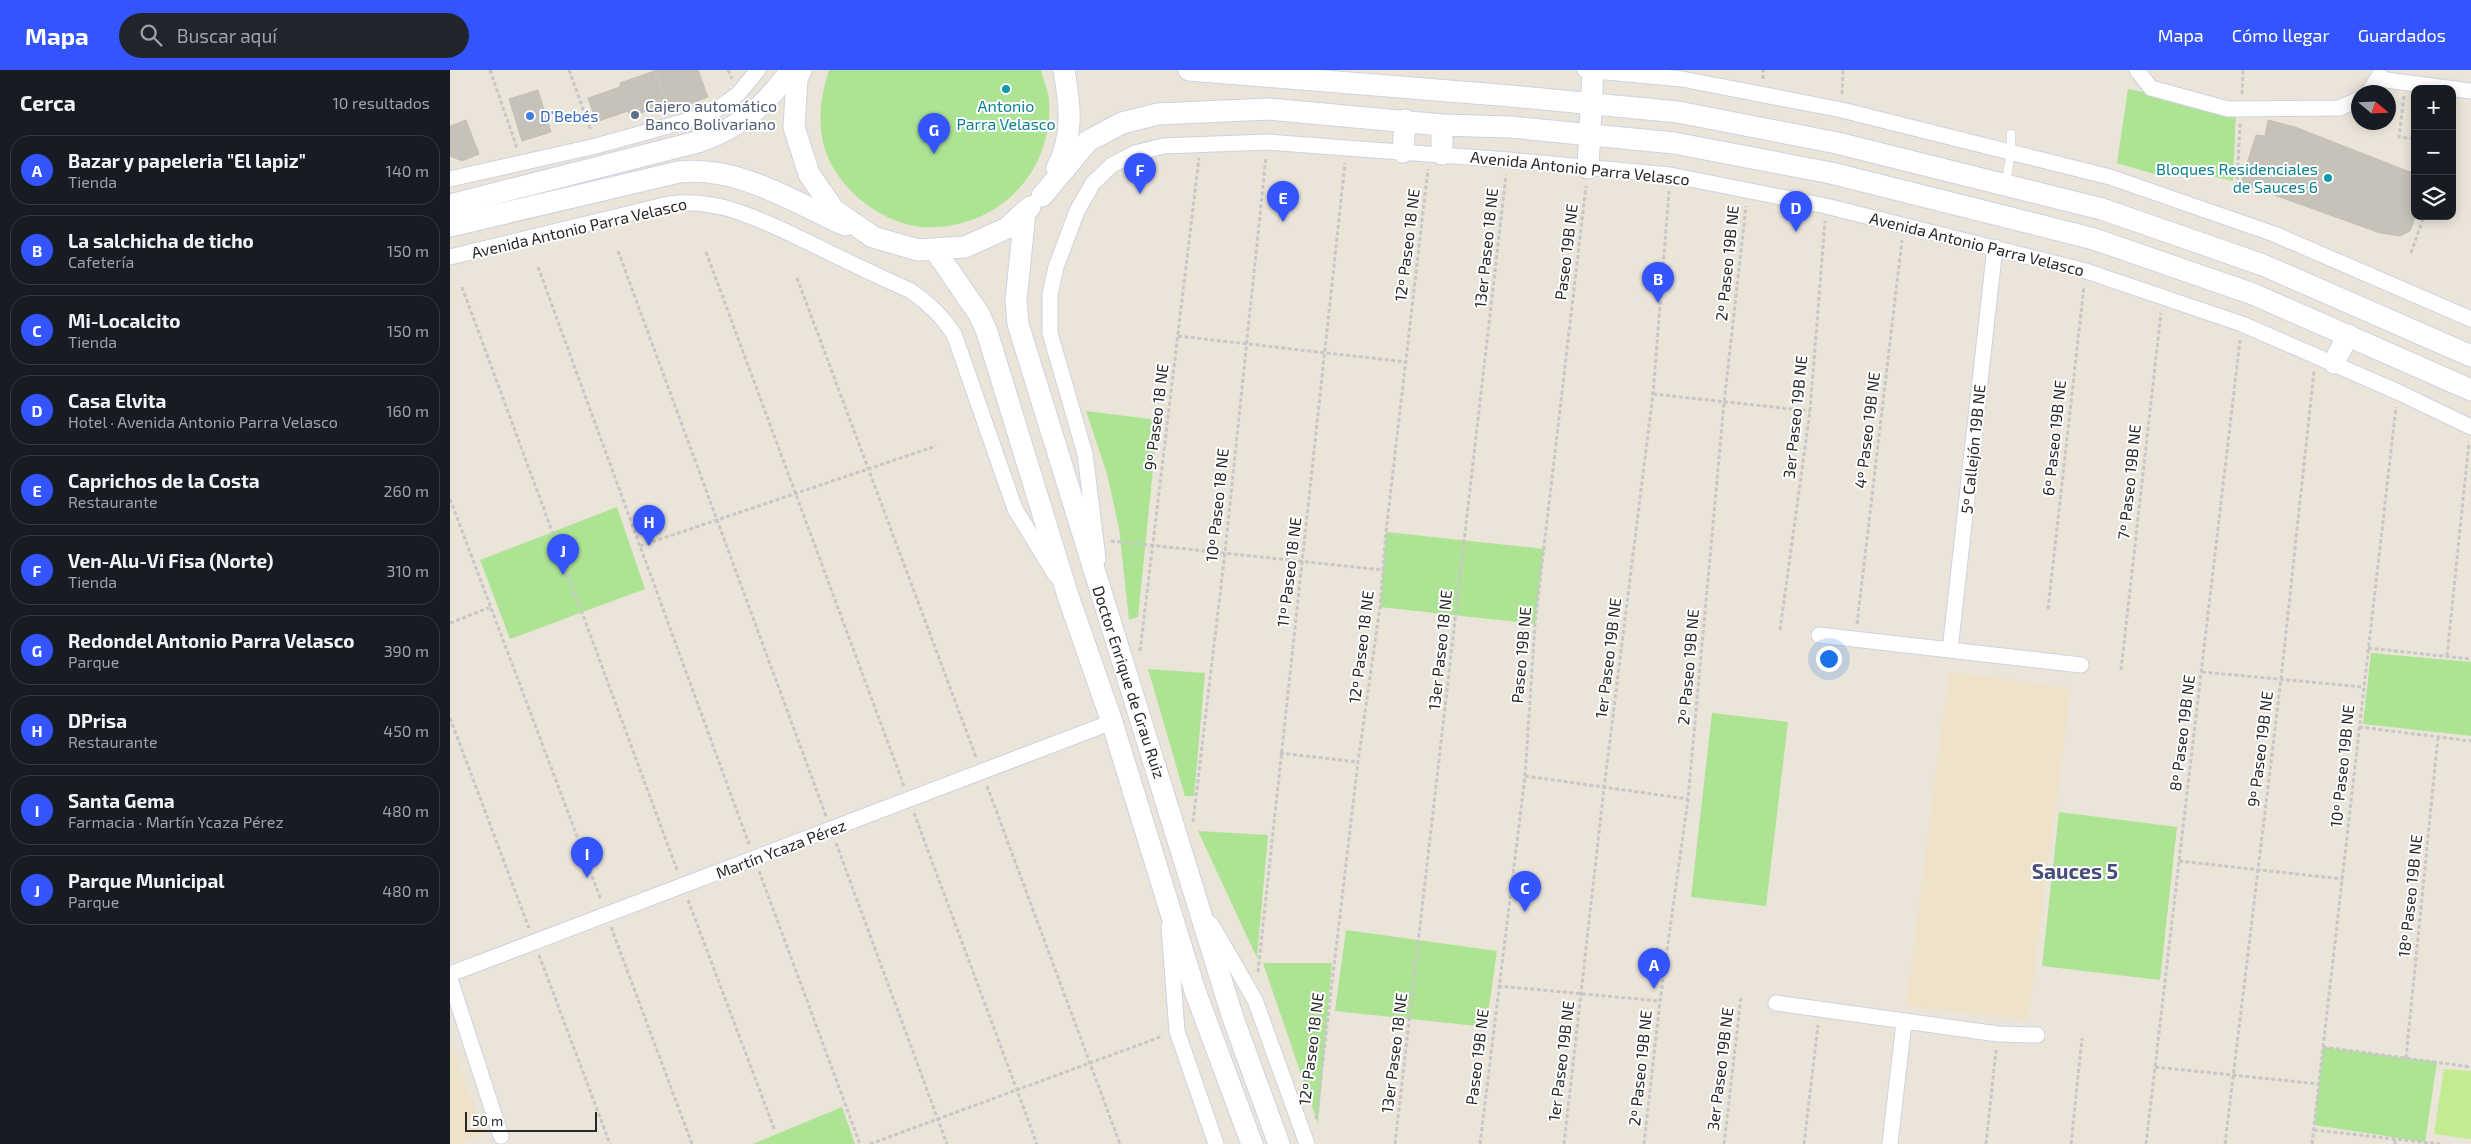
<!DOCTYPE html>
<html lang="es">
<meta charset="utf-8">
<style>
body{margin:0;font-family:"Exo 2",sans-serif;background:#20242c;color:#f1f3f6}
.controls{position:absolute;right:15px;top:15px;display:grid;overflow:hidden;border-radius:10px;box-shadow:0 2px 12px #0003}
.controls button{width:45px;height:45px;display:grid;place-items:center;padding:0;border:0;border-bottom:1px solid #363941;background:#171b24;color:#f1f3f6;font:25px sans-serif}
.compass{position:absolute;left:1901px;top:15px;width:45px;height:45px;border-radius:50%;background:#171b24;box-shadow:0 2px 12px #0003;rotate:109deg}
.scale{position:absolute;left:15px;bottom:12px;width:132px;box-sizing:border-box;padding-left:5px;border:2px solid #282828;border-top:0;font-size:14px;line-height:18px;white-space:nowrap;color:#282828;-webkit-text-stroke:4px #fff;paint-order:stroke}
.you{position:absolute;left:1378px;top:588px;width:18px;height:18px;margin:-12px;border:4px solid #fff;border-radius:50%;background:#1a73e8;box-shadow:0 0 0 8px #1a73e833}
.badge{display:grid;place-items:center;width:32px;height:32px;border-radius:50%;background:#3354fe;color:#fff;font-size:16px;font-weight:700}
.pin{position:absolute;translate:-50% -41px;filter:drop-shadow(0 1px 2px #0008)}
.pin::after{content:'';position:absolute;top:26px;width:18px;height:15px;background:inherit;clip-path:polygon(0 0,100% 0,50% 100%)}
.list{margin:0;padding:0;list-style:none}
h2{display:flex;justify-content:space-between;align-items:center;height:65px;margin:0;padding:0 20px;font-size:21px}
h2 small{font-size:16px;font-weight:400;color:#9ea1a6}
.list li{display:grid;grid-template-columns:32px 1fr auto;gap:15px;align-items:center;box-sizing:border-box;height:70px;margin:0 10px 10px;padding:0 10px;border:1px solid #363941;border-radius:20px}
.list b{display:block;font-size:19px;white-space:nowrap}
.list p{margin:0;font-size:16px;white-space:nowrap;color:#9ea1a6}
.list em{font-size:16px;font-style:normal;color:#9ea1a6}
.icon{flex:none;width:28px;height:28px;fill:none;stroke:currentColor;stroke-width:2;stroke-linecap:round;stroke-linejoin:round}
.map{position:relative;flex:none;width:2021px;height:1074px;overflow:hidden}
header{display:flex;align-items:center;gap:30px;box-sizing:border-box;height:70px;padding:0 25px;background:#3354fe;color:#fff}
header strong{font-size:24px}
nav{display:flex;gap:28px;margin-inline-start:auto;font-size:18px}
.search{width:350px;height:45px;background:#20242c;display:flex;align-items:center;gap:12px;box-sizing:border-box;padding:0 18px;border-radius:28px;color:#9ea1a6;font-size:19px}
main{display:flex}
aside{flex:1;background:#171b24}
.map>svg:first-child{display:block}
.education{fill:#eee2c8}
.green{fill:#ade494}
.pitch{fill:#c2ec8f}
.building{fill:#c6c1b9;stroke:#c6c0b3}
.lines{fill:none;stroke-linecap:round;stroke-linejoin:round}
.lane-casing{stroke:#ced2e2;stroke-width:9}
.street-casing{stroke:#ced2e2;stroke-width:17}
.secondary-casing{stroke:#ced2e2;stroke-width:23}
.path{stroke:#c7c7c7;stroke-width:3;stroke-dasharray:4 2.5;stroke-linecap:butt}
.lane{stroke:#fff;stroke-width:8}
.street{stroke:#fff;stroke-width:15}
.secondary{stroke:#fff;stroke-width:21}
.culture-dot{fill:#0f9aa8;stroke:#fff;stroke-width:2}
.service-dot{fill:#5c6f8a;stroke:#fff;stroke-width:2}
.shop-dot{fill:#3f7fe0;stroke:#fff;stroke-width:2}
.labels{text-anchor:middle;stroke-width:4;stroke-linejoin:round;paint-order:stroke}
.service-label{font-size:16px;fill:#4e5e75;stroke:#fff;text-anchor:start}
.culture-label{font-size:16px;fill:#0d838f;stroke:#fff}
.shop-label{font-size:16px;fill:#366cbe;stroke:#fff;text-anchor:start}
.street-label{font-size:16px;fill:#282828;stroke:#fff}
.district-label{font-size:21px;font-weight:bold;fill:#484f7a;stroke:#fff}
</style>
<header>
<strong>Mapa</strong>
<div class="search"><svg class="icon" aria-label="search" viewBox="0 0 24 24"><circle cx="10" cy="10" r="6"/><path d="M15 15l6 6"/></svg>Buscar aquí</div>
<nav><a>Mapa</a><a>Cómo llegar</a><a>Guardados</a></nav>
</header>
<main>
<aside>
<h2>Cerca<small>10 resultados</small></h2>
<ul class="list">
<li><span class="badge">A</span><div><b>Bazar y papeleria &quot;El lapiz&quot;</b><p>Tienda</p></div><em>140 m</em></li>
<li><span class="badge">B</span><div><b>La salchicha de ticho</b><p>Cafetería</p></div><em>150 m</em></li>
<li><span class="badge">C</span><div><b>Mi-Localcito</b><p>Tienda</p></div><em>150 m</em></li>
<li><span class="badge">D</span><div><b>Casa Elvita</b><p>Hotel · Avenida Antonio Parra Velasco</p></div><em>160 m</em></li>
<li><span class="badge">E</span><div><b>Caprichos de la Costa</b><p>Restaurante</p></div><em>260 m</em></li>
<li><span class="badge">F</span><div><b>Ven-Alu-Vi Fisa (Norte)</b><p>Tienda</p></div><em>310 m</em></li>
<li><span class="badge">G</span><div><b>Redondel Antonio Parra Velasco</b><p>Parque</p></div><em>390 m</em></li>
<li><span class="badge">H</span><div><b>DPrisa</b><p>Restaurante</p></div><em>450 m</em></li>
<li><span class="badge">I</span><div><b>Santa Gema</b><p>Farmacia · Martín Ycaza Pérez</p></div><em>480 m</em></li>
<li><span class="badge">J</span><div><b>Parque Municipal</b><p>Parque</p></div><em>480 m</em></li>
</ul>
</aside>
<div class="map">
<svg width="2021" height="1074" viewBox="0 0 2021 1074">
<rect width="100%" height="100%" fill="#ebe4d9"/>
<path class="education" d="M 1499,602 L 1621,618 L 1578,950 L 1456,936 Z
M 0,972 L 34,1064 L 9,1074 L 0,1074 Z"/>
<path class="green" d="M 379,0 L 591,0 C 593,9 598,20 599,29 C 604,97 555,152 488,157 C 438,162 380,117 372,67 C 368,43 372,23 379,0 Z
M 1678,19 L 1786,39 L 1783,111 L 1723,97 L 1711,106 L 1667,93 Z
M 636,341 L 708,350 L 688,547 L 679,550 L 669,458 L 657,404 Z
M 167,437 L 195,519 L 60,569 L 30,490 Z
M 936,462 L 1094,479 L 1085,554 L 930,537 Z
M 1921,583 L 2021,592 L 2021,666 L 1913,654 Z
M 698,599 L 755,603 L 744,726 L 735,726 Z
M 1262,643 L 1338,652 L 1316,836 L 1241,827 Z
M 1609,742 L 1727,757 L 1710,910 L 1592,896 Z
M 748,761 L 818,765 L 807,888 Z
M 896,860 L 1047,881 L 1036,957 L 885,941 Z
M 813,893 L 882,893 L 868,1054 Z
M 1873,977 L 1987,992 L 1975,1072 L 1864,1055 Z
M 392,1037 L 405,1074 L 303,1074 Z"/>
<path class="pitch" d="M 1994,999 L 2021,1001 L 2021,1069 L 1984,1064 Z"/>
<path class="building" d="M 207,0 L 248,0 L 258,27 L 227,39 L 224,31 L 180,47 L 178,41 L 146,52 L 138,28 L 170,17 L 170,13 Z
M 88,20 L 101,62 L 72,71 L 59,29 Z
M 16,50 L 29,84 L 12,91 L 0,86 L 0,56 Z
M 1818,50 L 1845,57 L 1965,104 L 1965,148 L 1960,161 L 1950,166 L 1930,163 L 1791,113 L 1806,65 L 1815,66 Z"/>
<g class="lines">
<g class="lane-casing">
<path id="lane" d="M 1556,112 L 1561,82 L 1561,64"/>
</g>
<g class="street-casing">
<path id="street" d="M 1135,0 L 1232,9 L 1392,40 L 1660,107 L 1824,164 L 2021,249
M 1687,0 L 1701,18 L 1778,39 L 1889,38 L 1908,30
M 1929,6 L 1936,10 L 2021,21
M 1919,22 L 1929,6
M 0,109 L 146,76 L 247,48 L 266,40 L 288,24 L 308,0
M 0,187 L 219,134 C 272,127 317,153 364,175 C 396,191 428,206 461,221 C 479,233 492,246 504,264 L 565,439 L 606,506
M 648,489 L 635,384 L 600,263 L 600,224 L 606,197 L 627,141 L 643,113 L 662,95 L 685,83 L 713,76 L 817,72 L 1058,90 L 1220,105 L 1376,136 L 1636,201 L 1792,254 L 1948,322 L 2021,357
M 1369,565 L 1631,595
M 1500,580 L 1545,177
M 761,854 L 805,930 L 857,1074
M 719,857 L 727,961 L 766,1074
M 0,904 L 662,652
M 0,909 L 51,1066
M 1326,933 L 1548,964 L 1587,965
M 1440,1074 L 1454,952"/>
</g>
<g class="secondary-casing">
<path id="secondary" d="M 351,0 L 347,9 L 344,57 L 359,104 L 384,140 L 423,167 L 468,180 L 515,177 L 557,158 L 580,137
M 739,0 L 1061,26 L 1228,42 L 1387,73 L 1652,139 L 1813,195 L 2021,286
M 953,82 L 955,50
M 992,84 L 992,55
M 607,98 C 624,65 620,35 614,0
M 1138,98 L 1143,0
M 592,126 L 638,71 L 672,53 L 708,44 L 819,39 L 992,55 L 1060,57 L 1224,73 L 1381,103 L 1644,169 L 1803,224 L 2021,320
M 0,135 L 251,71 C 292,56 315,36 341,0
M 575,143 L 566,230 L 568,254 L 783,948 L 829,1074
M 0,156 L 229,102 C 289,96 342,131 395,155
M 485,180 L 529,244 L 537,262 L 618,526 L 662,652 L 745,921 L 802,1074
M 1884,293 L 1898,265"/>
</g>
<path class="path" d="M 40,0 L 67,78
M 119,0 L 141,61
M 204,0 L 220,39
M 278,0 L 282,9
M 1313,9 L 1313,0
M 1392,24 L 1393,0
M 1792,24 L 1793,0
M 1954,26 L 1949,67 L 1965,69
M 1787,116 L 1790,53
M 168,181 L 376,746
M 256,182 L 454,716
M 1961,183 L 1974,146
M 88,197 L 299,774
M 347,208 L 526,687
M 12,217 L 227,800
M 728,266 L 956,292
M 1203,324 L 1360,341
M 0,429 L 151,830
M 661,471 L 933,500
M 190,476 L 486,376
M 1598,539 L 1634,216
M 0,553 L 41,537
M 1407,554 L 1452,170
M 1330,560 L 1360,341 L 1375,151
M 1918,578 L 2021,589
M 690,581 L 749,88
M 1997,586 L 2019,372
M 1671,600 L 1711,243
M 1752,602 L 1914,617
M 0,648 L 79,858
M 1909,657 L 2021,671
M 830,683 L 908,692
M 1075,706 L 1238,729
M 537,716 L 670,1074
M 464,743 L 587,1074
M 743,752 L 775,482 L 816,87
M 386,773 L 497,1074
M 1729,791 L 1892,809
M 309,801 L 410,1074
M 238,830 L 325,1061
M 161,857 L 242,1074
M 89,885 L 160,1074
M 808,902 L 895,93
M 1048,916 L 1210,931
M 1873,977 L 2021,997
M 1956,988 L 1988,667
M 1705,997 L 1869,1014
M 866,1049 L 908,692 L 930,537 L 936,462 L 978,99
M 1864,1060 L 1990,1074
M 420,1074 L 713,966
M 945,1074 L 1056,105
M 1030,1074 L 1075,706 L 1085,554 L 1136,116
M 1114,1074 L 1154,718 L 1203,324 L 1219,121
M 1194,1074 L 1210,931 L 1238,729 L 1274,333 L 1296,136
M 1274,1074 L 1291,927
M 1354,1074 L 1368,955
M 1536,1074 L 1546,980
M 1621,1074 L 1632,968
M 1696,1074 L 1790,270
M 1775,1074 L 1831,609 L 1864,301
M 1862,1074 L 1946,337
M 1945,1074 L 1945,1069"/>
<use href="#lane" class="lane"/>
<use href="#street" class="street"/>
<use href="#secondary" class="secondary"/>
</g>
<g class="culture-dot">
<circle cx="556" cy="19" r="5"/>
<circle cx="1878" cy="108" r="5"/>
</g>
<circle class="service-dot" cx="185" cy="45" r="5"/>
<circle class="shop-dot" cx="80" cy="46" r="5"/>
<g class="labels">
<g class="service-label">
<text x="195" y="42">Cajero automático<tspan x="195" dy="18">Banco Bolivariano</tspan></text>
</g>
<g class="culture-label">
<text x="556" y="42">Antonio<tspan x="556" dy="18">Parra Velasco</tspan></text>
<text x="1868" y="105" text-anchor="end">Bloques Residenciales<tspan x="1868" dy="18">de Sauces 6</tspan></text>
</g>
<g class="shop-label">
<text x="90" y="52">D'Bebés</text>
</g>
<g class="street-label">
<text transform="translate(1130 98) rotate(6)" y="6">Avenida Antonio Parra Velasco</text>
<text transform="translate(129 158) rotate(-13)" y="6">Avenida Antonio Parra Velasco</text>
<text transform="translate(1527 174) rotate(14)" y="6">Avenida Antonio Parra Velasco</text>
<text transform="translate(957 175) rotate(-83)" y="6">12º Paseo 18 NE</text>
<text transform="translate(1036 178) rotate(-84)" y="6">13er Paseo 18 NE</text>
<text transform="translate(1116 182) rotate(-83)" y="6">Paseo 19B NE</text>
<text transform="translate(1277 193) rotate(-84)" y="6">2º Paseo 19B NE</text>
<text transform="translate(706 347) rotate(-83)" y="6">9º Paseo 18 NE</text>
<text transform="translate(1345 347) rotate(-84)" y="6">3er Paseo 19B NE</text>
<text transform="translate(1417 360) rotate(-83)" y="6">4º Paseo 19B NE</text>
<text transform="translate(1604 368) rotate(-84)" y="6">6º Paseo 19B NE</text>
<text transform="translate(1523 379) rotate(-84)" y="6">5º Callejón 19B NE</text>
<text transform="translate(1679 412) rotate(-84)" y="6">7º Paseo 19B NE</text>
<text transform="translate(767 435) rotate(-84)" y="6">10º Paseo 18 NE</text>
<text transform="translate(839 502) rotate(-83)" y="6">11º Paseo 18 NE</text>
<text transform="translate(911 577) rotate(-83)" y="6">12º Paseo 18 NE</text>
<text transform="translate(990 580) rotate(-84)" y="6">13er Paseo 18 NE</text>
<text transform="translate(1071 585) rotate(-85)" y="6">Paseo 19B NE</text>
<text transform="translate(1158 588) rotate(-83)" y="6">1er Paseo 19B NE</text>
<text transform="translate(1238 597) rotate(-85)" y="6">2º Paseo 19B NE</text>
<text transform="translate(679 612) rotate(72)" y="6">Doctor Enrique de Grau Ruiz</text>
<text transform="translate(1732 663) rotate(-83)" y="6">8º Paseo 19B NE</text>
<text transform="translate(1810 679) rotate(-83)" y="6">9º Paseo 19B NE</text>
<text transform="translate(1892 696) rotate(-84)" y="6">10º Paseo 19B NE</text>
<text transform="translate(331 779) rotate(-21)" y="6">Martín Ycaza Pérez</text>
<text transform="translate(1960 826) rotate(-84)" y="6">18º Paseo 19B NE</text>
<text transform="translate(861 979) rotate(-83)" y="6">12º Paseo 18 NE</text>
<text transform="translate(944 983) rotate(-83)" y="6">13er Paseo 18 NE</text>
<text transform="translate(1027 987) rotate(-83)" y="6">Paseo 19B NE</text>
<text transform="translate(1111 991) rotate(-83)" y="6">1er Paseo 19B NE</text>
<text transform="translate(1190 998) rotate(-84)" y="6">2º Paseo 19B NE</text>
<text transform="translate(1270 999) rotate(-83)" y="6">3er Paseo 19B NE</text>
</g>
<g class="district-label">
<text x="1625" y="809">Sauces 5</text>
</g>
</g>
</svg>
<div class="controls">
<button>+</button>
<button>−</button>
<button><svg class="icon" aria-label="layers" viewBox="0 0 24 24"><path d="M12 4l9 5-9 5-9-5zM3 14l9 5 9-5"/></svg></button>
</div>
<svg class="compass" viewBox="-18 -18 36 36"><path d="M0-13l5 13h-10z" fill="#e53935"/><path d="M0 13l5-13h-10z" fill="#9ea1a6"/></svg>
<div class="scale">50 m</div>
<div class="you"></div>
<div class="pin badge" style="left:1204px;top:919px">A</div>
<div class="pin badge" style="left:1208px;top:233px">B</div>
<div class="pin badge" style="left:1075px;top:842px">C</div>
<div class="pin badge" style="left:1346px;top:162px">D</div>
<div class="pin badge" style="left:833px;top:152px">E</div>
<div class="pin badge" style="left:690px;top:124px">F</div>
<div class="pin badge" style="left:484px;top:84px">G</div>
<div class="pin badge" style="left:199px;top:476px">H</div>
<div class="pin badge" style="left:137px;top:808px">I</div>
<div class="pin badge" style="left:113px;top:505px">J</div>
</div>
</main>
